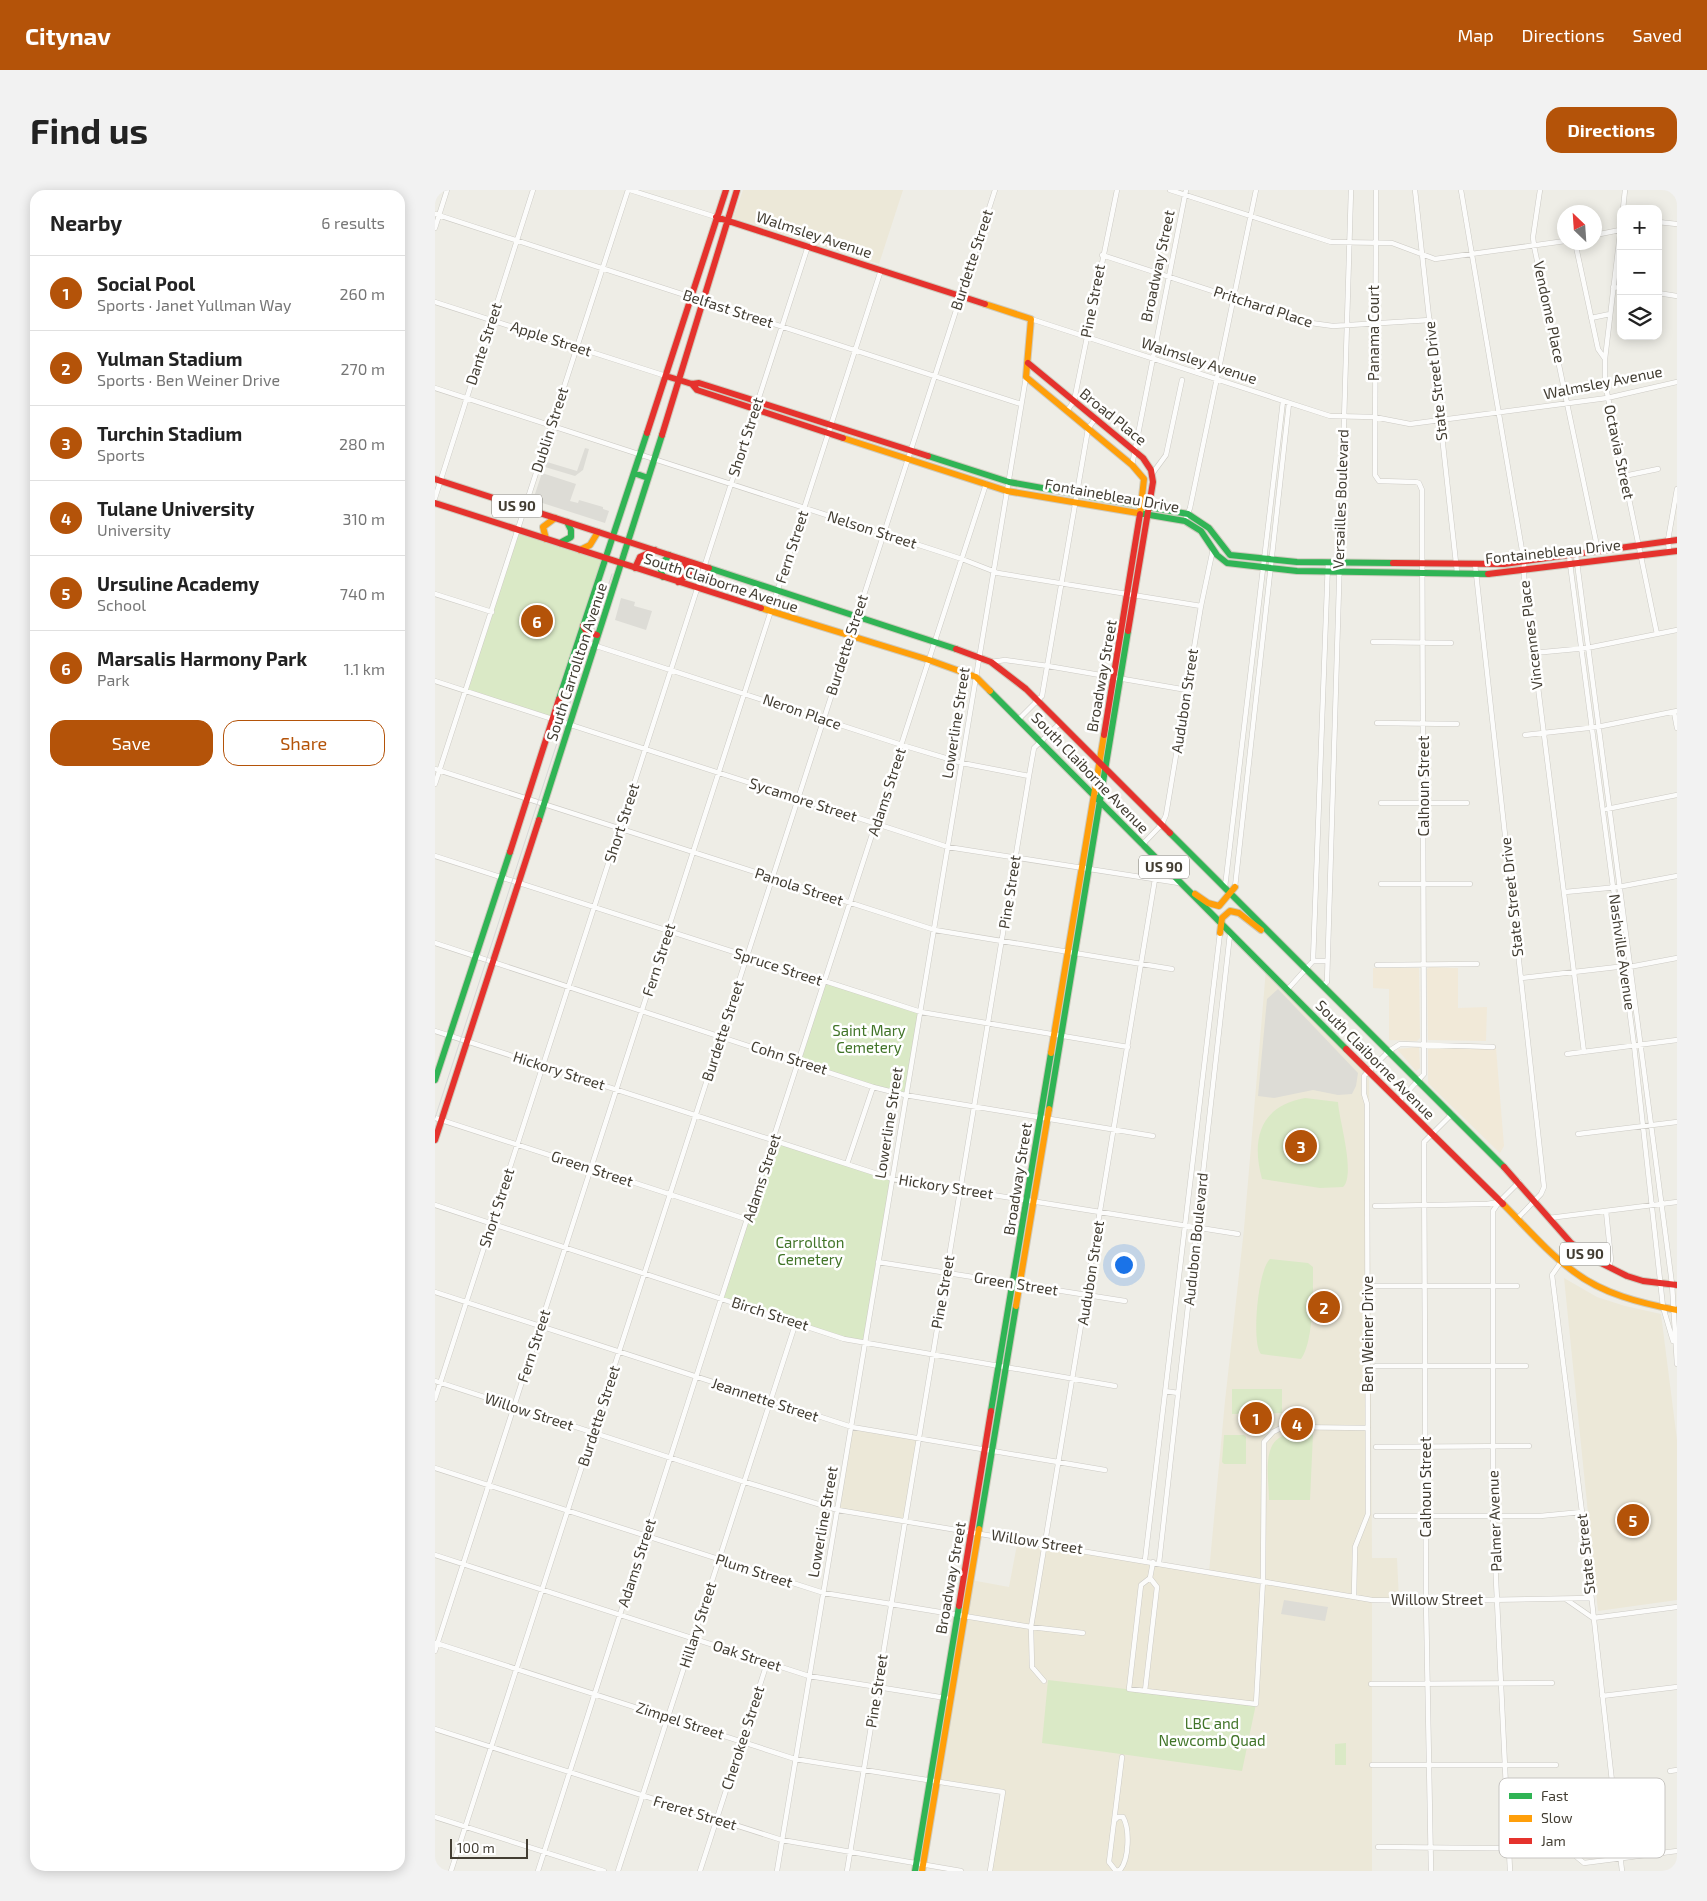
<!DOCTYPE html>
<meta charset="utf-8">
<style>
body{margin:0;font-family:"Exo 2",sans-serif;background:#f2f2f2;color:#222}
.controls{position:absolute;right:15px;top:15px;display:grid;overflow:hidden;border-radius:10px;box-shadow:0 2px 12px #0003}
.controls button{width:45px;height:45px;display:grid;place-items:center;padding:0;border:0;border-bottom:1px solid #e0e0e0;background:#fff;color:#222;font:25px sans-serif}
.compass{position:absolute;left:1122px;top:15px;width:45px;height:45px;border-radius:50%;background:#fff;box-shadow:0 2px 12px #0003;rotate:335deg}
.scale{position:absolute;left:15px;bottom:12px;width:78px;box-sizing:border-box;padding-left:5px;border:2px solid #433e33;border-top:0;font-size:14px;line-height:18px;white-space:nowrap;color:#433e33;-webkit-text-stroke:4px #fff;paint-order:stroke}
.you{position:absolute;left:688px;top:1074px;width:18px;height:18px;margin:-12px;border:4px solid #fff;border-radius:50%;background:#1a73e8;box-shadow:0 0 0 8px #1a73e833}
.badge{display:grid;place-items:center;width:32px;height:32px;border-radius:50%;background:#b45309;color:#fff;font-size:16px;font-weight:700}
.pin{position:absolute;translate:-50% -50%;border:2px solid #fff;box-shadow:0 1px 5px #0006}
.list{margin:0;padding:0;list-style:none}
h2{display:flex;justify-content:space-between;align-items:center;height:65px;margin:0;padding:0 20px;font-size:21px}
h2 small{font-size:16px;font-weight:400;color:#767676}
.list li{display:grid;grid-template-columns:32px 1fr auto;gap:15px;align-items:center;box-sizing:border-box;height:75px;padding:0 20px;border-top:1px solid #e0e0e0}
.list b{display:block;font-size:19px;white-space:nowrap}
.list p{margin:0;font-size:16px;white-space:nowrap;color:#767676}
.list em{font-size:16px;font-style:normal;color:#767676}
.actions{display:flex;gap:10px;padding:15px 20px}
.actions a{flex:1;padding:11px 0;border:1px solid #b45309;border-radius:15px;text-align:center;font-size:18px;color:#b45309}
.actions .main{background:#b45309;color:#fff}
.icon{flex:none;width:28px;height:28px;fill:none;stroke:currentColor;stroke-width:2;stroke-linecap:round;stroke-linejoin:round}
.map{position:relative;flex:none;width:1242px;height:1681px;overflow:hidden;border-radius:15px}
header{display:flex;align-items:center;gap:30px;box-sizing:border-box;height:70px;padding:0 25px;background:#b45309;color:#fff}
header strong{font-size:24px}
nav{display:flex;gap:28px;margin-inline-start:auto;font-size:18px}
.intro{display:flex;align-items:center;justify-content:space-between;box-sizing:border-box;height:120px;padding:0 30px}
h1{margin:0;font-size:35px}
.button{padding:12px 22px;border-radius:15px;background:#b45309;color:#fff;font-size:18px;font-weight:700}
main{display:flex;gap:30px;padding:0 30px}
aside{flex:1;background:#fff;border-radius:15px;box-shadow:0 2px 12px #0003}
.map>svg:first-child{display:block}
.commercial{fill:#f1e9d8}
.education{fill:#ece8d8}
.green{fill:#dae9c6}
.parking{fill:#dddcd6}
.lines{fill:none;stroke-linecap:round;stroke-linejoin:round}
.street-casing{stroke:#cccac4;stroke-width:5.5}
.fast-casing{stroke:#cecabd;stroke-width:8}
.slow-casing{stroke:#cecabd;stroke-width:8}
.jam-casing{stroke:#cecabd;stroke-width:8}
.street{stroke:#fcfcfb;stroke-width:4.5}
.fast{stroke:#30b455;stroke-width:6}
.slow{stroke:#ff9f0a;stroke-width:6}
.jam{stroke:#e5322d;stroke-width:6}
.tram{stroke:#d8d8d7;stroke-width:1}
.labels{text-anchor:middle;stroke-width:5;stroke-linejoin:round;paint-order:stroke}
.shield{fill:#fff;stroke:#7b7870;stroke-width:1}
.shield-label{font-size:14px;font-weight:bold;fill:#433e33}
.street-label{font-size:15px;fill:#433e33;stroke:#fff}
.park-label{font-size:15px;fill:#417428;stroke:#fff}
.key{fill:#fff;stroke:#c7c5c2;stroke-width:1}
.key-label{font-size:14px;fill:#433e33}
</style>
<header>
<strong>Citynav</strong>
<nav><a>Map</a><a>Directions</a><a>Saved</a></nav>
</header>
<div class="intro"><h1>Find us</h1><a class="button">Directions</a></div>
<main>
<aside>
<h2>Nearby<small>6 results</small></h2>
<ul class="list">
<li><span class="badge">1</span><div><b>Social Pool</b><p>Sports · Janet Yullman Way</p></div><em>260 m</em></li>
<li><span class="badge">2</span><div><b>Yulman Stadium</b><p>Sports · Ben Weiner Drive</p></div><em>270 m</em></li>
<li><span class="badge">3</span><div><b>Turchin Stadium</b><p>Sports</p></div><em>280 m</em></li>
<li><span class="badge">4</span><div><b>Tulane University</b><p>University</p></div><em>310 m</em></li>
<li><span class="badge">5</span><div><b>Ursuline Academy</b><p>School</p></div><em>740 m</em></li>
<li><span class="badge">6</span><div><b>Marsalis Harmony Park</b><p>Park</p></div><em>1.1 km</em></li>
</ul>
<div class="actions"><a class="main">Save</a><a>Share</a></div>
</aside>
<div class="map">
<svg width="1242" height="1681" viewBox="0 0 1242 1681">
<rect width="100%" height="100%" fill="#eeede6"/>
<path class="commercial" d="M 995,777 L 1023,778 L 1023,818 L 1052,817 L 1051,851 L 993,850 L 992,779 Z
M 938,778 L 984,778 L 985,848 L 982,851 L 954,850 L 954,799 L 938,798 Z
M 984,857 L 985,878 L 981,881 L 962,859 Z
M 1061,858 L 1069,956 L 1065,963 L 993,893 L 993,859 Z"/>
<path class="education" d="M 308,0 L 468,0 L 444,74 L 298,28 Z
M 831,779 L 934,880 L 937,1368 L 962,1368 L 964,1410 L 937,1410 L 937,1681 L 555,1681 L 568,1603 L 502,1591 L 536,1390 L 574,1397 L 583,1349 L 774,1382 L 790,1211 L 809,1039 Z
M 1129,1088 L 1162,1107 L 1190,1116 L 1226,1124 L 1242,1250 L 1242,1410 L 1163,1421 Z
M 417,1237 L 483,1248 L 469,1330 L 403,1320 Z"/>
<path class="green" d="M 83,340 L 170,368 L 118,529 L 30,501 Z
M 391,793 L 486,822 L 470,905 L 365,871 Z
M 870,908 L 903,912 C 904,930 921,984 908,997 L 885,998 L 827,989 C 816,949 825,916 870,908 Z
M 339,951 L 458,989 L 430,1153 L 286,1109 Z
M 835,1069 L 873,1073 L 878,1077 C 878,1099 879,1152 866,1169 L 826,1164 C 816,1153 823,1079 835,1069 Z
M 797,1199 L 847,1199 L 847,1223 L 797,1224 Z
M 837,1224 L 837,1232 L 805,1232 L 805,1225 Z
M 854,1244 L 878,1244 L 875,1310 L 834,1310 C 834,1287 825,1249 854,1244 Z
M 789,1245 L 809,1245 L 811,1247 L 811,1274 L 789,1274 L 787,1272 Z
M 613,1490 L 821,1514 L 807,1581 L 607,1553 Z
M 911,1553 L 911,1575 L 900,1575 L 900,1554 Z"/>
<path class="parking" d="M 150,258 L 154,259 L 148,280 L 140,286 L 110,277 L 112,272 L 142,281 Z
M 107,283 L 141,294 L 135,311 L 143,313 L 144,310 L 168,317 L 168,319 L 174,321 L 170,333 L 98,310 Z
M 186,408 L 200,412 L 199,416 L 217,421 L 211,440 L 180,430 Z
M 843,799 L 923,883 L 921,896 L 917,904 L 903,905 L 878,900 L 839,908 L 823,906 L 832,809 Z
M 849,1410 L 893,1417 L 890,1431 L 846,1424 Z"/>
<g class="lines">
<g class="street-casing">
<path id="street" d="M 195,0 L 281,27
M 735,0 L 896,52 L 957,53 L 1000,69 L 1130,51
M 941,0 L 940,285 L 944,291 L 981,292 L 984,293 L 987,300 L 989,884 L 964,911
M 980,0 L 1022,382
M 1026,0 L 1089,372 L 1089,386 L 1149,862
M 1105,0 L 1098,47 L 1099,56 L 1163,361
M 1188,19 L 1190,0
M 0,24 L 586,214
M 1223,32 L 1242,34
M 1186,35 L 1170,169 L 1170,193 L 1222,444
M 0,38 L 12,0
M 1160,45 L 1185,40
M 1140,52 L 1163,159 L 1170,169
M 667,65 L 876,133 L 898,136 L 995,130
M 1178,97 L 1186,98
M 1223,103 L 1242,106
M 0,112 L 231,186
M 1156,128 L 1175,124
M 596,129 L 895,226 L 939,227 L 975,234 L 1172,208 L 1242,192
M 0,198 L 527,369 L 563,383 L 766,416
M 632,221 L 639,211 L 682,0
M 697,275 L 751,0
M 717,284 L 731,265 L 747,190
M 1189,286 L 1223,279
M 0,308 L 98,0
M 750,331 L 755,318 L 821,0
M 1234,361 L 1233,350 L 1242,299
M 1141,365 L 1237,1094 L 1242,1174
M 1134,366 L 1199,855 L 1228,1117 L 1238,1151
M 1040,374 L 1109,997 L 1106,1004 L 1082,1029
M 0,404 L 57,422
M 143,450 L 467,555 L 527,573 L 594,586
M 938,452 L 1016,453
M 1098,463 L 1152,458 L 1242,440
M 556,472 L 570,470 L 613,476 L 752,500
M 0,491 L 513,657 L 744,693
M 1239,522 L 1242,538
M 584,529 L 607,506 L 653,239 L 660,229
M 942,533 L 1022,534
M 1090,545 L 1162,537 L 1242,521
M 0,579 L 500,740 L 737,779
M 0,594 L 193,0
M 946,613 L 1032,613
M 1172,619 L 1242,605
M 707,655 L 727,634 L 731,625 L 766,416 L 778,359
M 0,666 L 486,822 L 693,857
M 946,694 L 1035,694
M 790,697 L 848,211
M 800,697 L 854,213
M 1130,702 L 1183,697 L 1242,686
M 0,753 L 438,897 L 470,905 L 718,946
M 878,771 L 892,771
M 942,775 L 1042,774
M 1086,788 L 1182,777 L 1194,777 L 1242,768
M 888,795 L 892,792 L 916,0
M 852,800 L 878,771 L 893,372
M 0,841 L 458,989 L 803,1044
M 1132,864 L 1242,850
M 0,928 L 314,1030
M 1143,944 L 1242,932
M 412,974 L 438,897
M 0,1015 L 409,1149 L 680,1196
M 940,1016 L 1052,1014 L 1064,1012
M 1171,1021 L 1176,1070 L 1174,1077
M 1114,1028 L 1242,1012
M 1142,1058 L 1126,1072 L 1117,1085 L 1147,1322 L 1187,1681
M 443,1072 L 690,1111
M 940,1096 L 1082,1096
M 0,1102 L 417,1237 L 670,1280
M 941,1176 L 1091,1176
M 0,1191 L 310,1292 L 403,1320 L 937,1410 L 991,1411 L 1156,1408
M 730,1201 L 743,1203
M 0,1209 L 373,56
M 941,1257 L 1094,1256
M 0,1278 L 389,1403 L 596,1437 L 648,1443
M 941,1326 L 1105,1326 L 1147,1322
M 0,1365 L 374,1486 L 511,1508
M 710,1370 L 785,743
M 724,1373 L 795,744
M 715,1388 L 706,1395 L 694,1499 L 821,1514 L 828,1390 L 829,1252 L 838,1242 L 848,1237 L 933,1238
M 715,1388 L 718,1372
M 919,1406 L 920,1357 L 933,1324 L 932,914 L 929,904 L 929,886 L 954,861 L 965,854 L 1058,857
M 1132,1410 L 1158,1428 L 1242,1417
M 1,1453 L 360,1569 L 568,1602 L 555,1681
M 0,1461 L 446,80
M 609,1491 L 597,1477 L 596,1437 L 723,671
M 936,1494 L 1117,1493
M 710,1501 L 722,1397 L 715,1388
M 1167,1506 L 1242,1497
M 0,1539 L 347,1650 L 526,1681
M 937,1575 L 1121,1575
M 1235,1581 L 1242,1580
M 0,1627 L 169,1681
M 680,1630 L 683,1627 L 688,1627 C 695,1639 694,1670 685,1680 L 681,1681
M 943,1657 L 1132,1659 L 1149,1673 L 1242,1661
M 16,1681 L 560,0
M 103,1681 L 286,1109 L 551,294
M 183,1681 L 361,1132
M 265,1681 L 332,1473
M 342,1681 L 591,187
M 412,1681 L 594,586 L 599,558 L 625,533
M 681,1681 L 674,1672 L 687,1567
M 996,1681 L 991,1411 L 989,952 L 1017,924
M 1075,1681 L 1058,1327 L 1058,1021 L 1064,1012 L 1084,992"/>
</g>
<g class="fast-casing">
<path id="fast" d="M 493,266 L 574,292 L 753,324 L 774,338 L 795,365 L 862,372 L 958,373
M 199,283 L 213,288
M 703,323 L 750,331 L 766,341 L 782,365 L 792,373 L 862,381 L 1053,384
M 125,353 L 136,347 L 136,340 L 132,332
M 274,378 L 521,459
M 228,387 L 225,377 L 234,365
M 555,501 L 911,859
M 124,509 L 212,243
M 104,630 L 227,245
M 735,643 L 1069,977
M 0,890 L 75,662
M 614,919 L 693,441
M 556,1221 L 616,863
M 544,1339 L 581,1116
M 480,1681 L 524,1416"/>
</g>
<g class="slow-casing">
<path id="slow" d="M 550,114 L 596,129 L 591,187 L 697,275 L 709,289 L 705,324
M 408,248 L 572,301 L 703,323
M 111,349 L 108,337 L 120,328
M 145,360 L 155,355 L 163,342
M 326,418 L 494,470 L 541,487 L 555,501
M 760,704 L 773,713 L 784,716 L 800,697
M 785,743 L 787,728 L 795,721 L 804,723 L 826,740
M 616,863 L 669,545
M 1068,1014 C 1091,1037 1112,1062 1138,1081 C 1168,1104 1205,1113 1242,1120
M 581,1116 L 614,919
M 487,1681 L 544,1339"/>
</g>
<g class="jam-casing">
<path id="jam" d="M 281,27 L 550,114
M 593,173 L 708,268 L 716,280 L 718,292 L 693,441
M 231,186 L 257,194 L 264,193 L 493,266
M 257,194 L 262,200 L 408,248
M 212,243 L 291,0
M 227,245 L 302,0
M 0,289 L 274,378
M 0,313 L 326,418
M 958,373 L 1069,374 L 1242,350
M 200,378 L 205,367 L 220,360
M 1053,384 L 1242,361
M 243,392 L 254,383 L 249,370
M 148,436 L 151,441 L 162,445
M 521,459 L 556,472 L 591,499 L 735,643
M 669,545 L 705,324
M 75,662 L 124,509
M 911,859 L 1068,1014
M 0,950 L 104,630
M 1069,977 L 1136,1053 L 1158,1069 L 1192,1086 L 1208,1091 L 1242,1095
M 524,1416 L 556,1221"/>
</g>
<use href="#street" class="street"/>
<use href="#fast" class="fast"/>
<use href="#slow" class="slow"/>
<use href="#jam" class="jam"/>
<path class="tram" d="M 0,928 L 177,384"/>
</g>
<g class="labels">
<g class="shield">
<rect x="57" y="304.5" width="50" height="23" rx="4"/>
<rect x="704" y="665.5" width="50" height="23" rx="4"/>
<rect x="1125" y="1052.5" width="50" height="23" rx="4"/>
</g>
<g class="shield-label">
<text x="82" y="321">US 90</text>
<text x="729" y="682">US 90</text>
<text x="1150" y="1069">US 90</text>
</g>
<g class="street-label">
<text transform="translate(379 45) rotate(18)" y="5">Walmsley Avenue</text>
<text transform="translate(537 70) rotate(-72)" y="5">Burdette Street</text>
<text transform="translate(723 76) rotate(-78)" y="5">Broadway Street</text>
<text transform="translate(658 111) rotate(-79)" y="5">Pine Street</text>
<text transform="translate(828 117) rotate(18)" y="5">Pritchard Place</text>
<text transform="translate(293 119) rotate(18)" y="5">Belfast Street</text>
<text transform="translate(1114 122) rotate(78)" y="5">Vendome Place</text>
<text transform="translate(939 143) rotate(-90)" y="5">Panama Court</text>
<text transform="translate(116 149) rotate(18)" y="5">Apple Street</text>
<text transform="translate(49 154) rotate(-72)" y="5">Dante Street</text>
<text transform="translate(764 171) rotate(18)" y="5">Walmsley Avenue</text>
<text transform="translate(1001 191) rotate(-96)" y="5">State Street Drive</text>
<text transform="translate(1168 193) rotate(-11)" y="5">Walmsley Avenue</text>
<text transform="translate(678 227) rotate(39)" y="5">Broad Place</text>
<text transform="translate(115 240) rotate(-72)" y="5">Dublin Street</text>
<text transform="translate(311 247) rotate(-72)" y="5">Short Street</text>
<text transform="translate(1184 262) rotate(78)" y="5">Octavia Street</text>
<text transform="translate(677 306) rotate(10)" y="5">Fontainebleau Drive</text>
<text transform="translate(906 309) rotate(-88)" y="5">Versailles Boulevard</text>
<text transform="translate(437 340) rotate(18)" y="5">Nelson Street</text>
<text transform="translate(357 357) rotate(-72)" y="5">Fern Street</text>
<text transform="translate(1118 362) rotate(-6)" y="5">Fontainebleau Drive</text>
<text transform="translate(286 393) rotate(18)" y="5">South Claiborne Avenue</text>
<text transform="translate(1096 445) rotate(-97)" y="5">Vincennes Place</text>
<text transform="translate(412 455) rotate(-72)" y="5">Burdette Street</text>
<text transform="translate(142 472) rotate(-72)" y="5">South Carrollton Avenue</text>
<text transform="translate(667 486) rotate(-80)" y="5">Broadway Street</text>
<text transform="translate(750 511) rotate(-81)" y="5">Audubon Street</text>
<text transform="translate(367 522) rotate(19)" y="5">Neron Place</text>
<text transform="translate(521 533) rotate(-81)" y="5">Lowerline Street</text>
<text transform="translate(655 583) rotate(46)" y="5">South Claiborne Avenue</text>
<text transform="translate(989 596) rotate(-90)" y="5">Calhoun Street</text>
<text transform="translate(452 602) rotate(-72)" y="5">Adams Street</text>
<text transform="translate(368 610) rotate(18)" y="5">Sycamore Street</text>
<text transform="translate(187 633) rotate(-72)" y="5">Short Street</text>
<text transform="translate(364 697) rotate(18)" y="5">Panola Street</text>
<text transform="translate(575 702) rotate(-81)" y="5">Pine Street</text>
<text transform="translate(1077 707) rotate(-96)" y="5">State Street Drive</text>
<text transform="translate(1187 762) rotate(82)" y="5">Nashville Avenue</text>
<text transform="translate(224 770) rotate(-72)" y="5">Fern Street</text>
<text transform="translate(343 777) rotate(18)" y="5">Spruce Street</text>
<text transform="translate(288 841) rotate(-72)" y="5">Burdette Street</text>
<text transform="translate(354 868) rotate(18)" y="5">Cohn Street</text>
<text transform="translate(940 870) rotate(45)" y="5">South Claiborne Avenue</text>
<text transform="translate(124 881) rotate(18)" y="5">Hickory Street</text>
<text transform="translate(454 933) rotate(-81)" y="5">Lowerline Street</text>
<text transform="translate(157 979) rotate(18)" y="5">Green Street</text>
<text transform="translate(327 988) rotate(-72)" y="5">Adams Street</text>
<text transform="translate(583 989) rotate(-81)" y="5">Broadway Street</text>
<text transform="translate(511 997) rotate(9)" y="5">Hickory Street</text>
<text transform="translate(62 1018) rotate(-72)" y="5">Short Street</text>
<text transform="translate(761 1049) rotate(-84)" y="5">Audubon Boulevard</text>
<text transform="translate(656 1083) rotate(-81)" y="5">Audubon Street</text>
<text transform="translate(581 1094) rotate(9)" y="5">Green Street</text>
<text transform="translate(508 1102) rotate(-80)" y="5">Pine Street</text>
<text transform="translate(335 1124) rotate(18)" y="5">Birch Street</text>
<text transform="translate(933 1144) rotate(-90)" y="5">Ben Weiner Drive</text>
<text transform="translate(99 1156) rotate(-72)" y="5">Fern Street</text>
<text transform="translate(330 1210) rotate(18)" y="5">Jeannette Street</text>
<text transform="translate(94 1222) rotate(18)" y="5">Willow Street</text>
<text transform="translate(164 1226) rotate(-72)" y="5">Burdette Street</text>
<text transform="translate(991 1297) rotate(-90)" y="5">Calhoun Street</text>
<text transform="translate(1060 1331) rotate(-92)" y="5">Palmer Avenue</text>
<text transform="translate(388 1332) rotate(-80)" y="5">Lowerline Street</text>
<text transform="translate(602 1352) rotate(9)" y="5">Willow Street</text>
<text transform="translate(1151 1364) rotate(-96)" y="5">State Street</text>
<text transform="translate(202 1373) rotate(-72)" y="5">Adams Street</text>
<text transform="translate(319 1381) rotate(18)" y="5">Plum Street</text>
<text transform="translate(516 1388) rotate(-80)" y="5">Broadway Street</text>
<text x="1002" y="1415">Willow Street</text>
<text transform="translate(263 1435) rotate(-72)" y="5">Hillary Street</text>
<text transform="translate(312 1466) rotate(18)" y="5">Oak Street</text>
<text transform="translate(442 1501) rotate(-81)" y="5">Pine Street</text>
<text transform="translate(245 1531) rotate(18)" y="5">Zimpel Street</text>
<text transform="translate(308 1548) rotate(-72)" y="5">Cherokee Street</text>
<text transform="translate(260 1623) rotate(17)" y="5">Freret Street</text>
</g>
<g class="park-label">
<text x="434" y="846">Saint Mary<tspan x="434" dy="17">Cemetery</tspan></text>
<text x="375" y="1058">Carrollton<tspan x="375" dy="17">Cemetery</tspan></text>
<text x="777" y="1539">LBC and<tspan x="777" dy="17">Newcomb Quad</tspan></text>
</g>
</g>
<rect x="1064" y="1588" width="166" height="80" rx="8" class="key"/>
<rect x="1074" y="1603" width="23" height="6" fill="#30b455"/>
<rect x="1074" y="1625" width="23" height="7" fill="#ff9f0a"/>
<rect x="1074" y="1648" width="23" height="6" fill="#e5322d"/>
<g class="key-label">
<text x="1106" y="1611">Fast</text>
<text x="1106" y="1633">Slow</text>
<text x="1106" y="1656">Jam</text>
</g>
</svg>
<div class="controls">
<button>+</button>
<button>−</button>
<button><svg class="icon" aria-label="layers" viewBox="0 0 24 24"><path d="M12 4l9 5-9 5-9-5zM3 14l9 5 9-5"/></svg></button>
</div>
<svg class="compass" viewBox="-18 -18 36 36"><path d="M0-13l5 13h-10z" fill="#e53935"/><path d="M0 13l5-13h-10z" fill="#767676"/></svg>
<div class="scale">100 m</div>
<div class="you"></div>
<div class="pin badge" style="left:821px;top:1228px">1</div>
<div class="pin badge" style="left:889px;top:1117px">2</div>
<div class="pin badge" style="left:866px;top:956px">3</div>
<div class="pin badge" style="left:862px;top:1234px">4</div>
<div class="pin badge" style="left:1198px;top:1330px">5</div>
<div class="pin badge" style="left:102px;top:431px">6</div>
</div>
</main>
